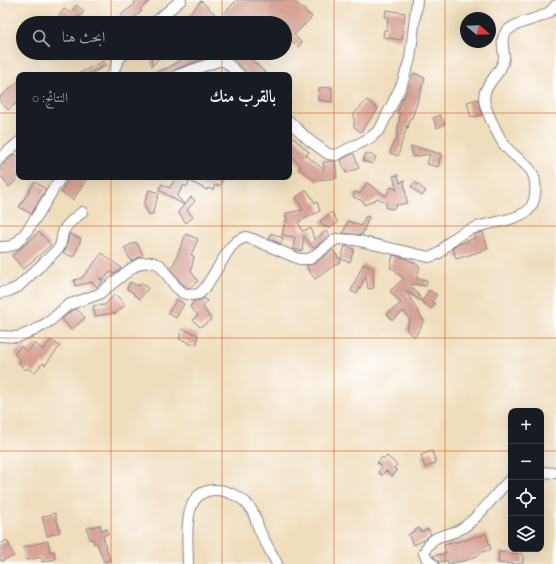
<!DOCTYPE html>
<html lang="ar">
<meta charset="utf-8">
<style>
body{margin:0;font-family:"IM FELL French Canon",Amiri,serif;background:#242831;color:#f1f3f6;direction:rtl}
.controls{position:absolute;right:12px;bottom:12px;display:grid;overflow:hidden;border-radius:8px;box-shadow:0 4px 16px #0002}
.controls button{width:36px;height:36px;display:grid;place-items:center;padding:0;border:0;border-bottom:1px solid #363941;background:#171b24;color:#f1f3f6;font:20px sans-serif}
.compass{position:absolute;left:460px;top:12px;width:36px;height:36px;border-radius:50%;background:#171b24;box-shadow:0 4px 16px #0002;rotate:109deg}
.list{margin:0;padding:0;list-style:none}
h2{display:flex;justify-content:space-between;align-items:center;height:52px;margin:0;padding:0 16px;font-size:17px}
h2 small{font-size:13px;font-weight:400;color:#9ea1a6}
.icon{flex:none;width:22px;height:22px;fill:none;stroke:currentColor;stroke-width:2;stroke-linecap:round;stroke-linejoin:round}
.map{position:relative;flex:none;width:556px;height:564px;overflow:hidden;direction:ltr}
.search{position:absolute;background:#171b24;box-shadow:0 4px 16px #0002;left:16px;top:16px;width:276px;height:44px;display:flex;align-items:center;gap:10px;box-sizing:border-box;padding:0 14px;border-radius:22px;color:#9ea1a6;font-size:15px}
.panel{position:absolute;background:#171b24;box-shadow:0 4px 16px #0002;left:16px;top:72px;width:276px;height:108px;border-radius:8px;direction:rtl}
.map>svg:first-child{display:block}
.building{fill:#d8a395}
.lines{fill:none;stroke-linecap:round;stroke-linejoin:round}
.minor-casing{stroke:#86868d;stroke-width:12}
.minor{stroke:#fff;stroke-width:10}
.grid{fill:none;stroke:#d45514;stroke-width:1;stroke-opacity:0.55}
</style>
<div class="map">
<svg width="556" height="564" viewBox="0 0 556 564">
<rect width="100%" height="100%" fill="#fff"/>
<filter id="ink" filterUnits="userSpaceOnUse"><feTurbulence type="fractalNoise" baseFrequency=".025" numOctaves="2"/><feDisplacementMap in="SourceGraphic" scale="8" xChannelSelector="R" yChannelSelector="G"/><feConvolveMatrix kernelMatrix="1 2 1 2 8 2 1 2 1" color-interpolation-filters="sRGB"/></filter>
<filter id="wash" filterUnits="userSpaceOnUse"><feTurbulence type="fractalNoise" baseFrequency=".012" numOctaves="4" result="noise"/><feDisplacementMap in="SourceGraphic" scale="16" xChannelSelector="R" yChannelSelector="G"/><feGaussianBlur stdDeviation="0.9" result="paint"/><feColorMatrix in="noise" values="0 0 0 0 0 0 0 0 0 0 0 0 0 0 0 0 0 1.4 0 .05"/><feComposite in="paint" operator="in"/></filter>
<g filter="url(#wash)">
<rect width="100%" height="100%" fill="#f0ddbc"/>
<g id="blocks">
<path class="building" d="M 133,0 L 151,0 L 140,9 L 142,11 L 128,23 L 115,23 L 122,17 L 121,15 L 136,3 Z
M 237,0 L 293,0 L 312,17 L 294,35 L 302,43 L 298,47 L 290,39 L 285,44 L 285,23 L 235,23 L 224,13 Z
M 201,1 L 215,14 L 207,23 L 182,23 Z
M 76,5 L 84,11 L 80,17 L 78,16 L 73,23 L 54,23 L 64,9 L 70,13 Z
M 386,10 L 405,13 L 402,40 L 383,37 L 384,30 L 387,30 L 388,17 L 385,17 Z
M 151,53 L 163,53 L 152,66 Z
M 191,53 L 205,53 L 208,57 L 176,69 L 173,71 L 172,75 L 149,75 L 149,74 L 168,68 Z
M 227,53 L 244,53 L 268,75 L 251,75 Z
M 103,61 L 106,65 L 88,75 L 76,75 Z
M 414,73 L 425,78 L 412,118 L 410,118 L 408,129 L 407,125 L 398,156 L 390,153 L 394,141 L 396,142 L 400,114 L 397,113 L 403,97 L 404,98 Z
M 19,81 L 19,101 L 8,110 L 0,101 L 0,97 Z
M 332,87 L 332,102 L 318,100 L 319,88 Z
M 478,99 L 482,115 L 471,117 L 467,102 Z
M 367,100 L 378,109 L 361,132 L 354,127 L 354,114 Z
M 440,115 L 445,124 L 437,128 L 433,118 Z
M 289,134 L 309,152 L 306,155 L 324,170 L 323,162 L 335,161 L 337,178 L 318,180 L 317,182 L 299,169 L 301,166 L 289,154 Z
M 411,146 L 441,154 L 438,167 L 427,164 L 430,154 L 413,157 Z
M 366,153 L 376,157 L 373,164 L 363,161 Z
M 15,154 L 19,158 L 19,178 L 9,187 L 4,181 L 5,180 L 0,176 L 0,167 Z
M 352,154 L 354,154 L 359,168 L 346,173 L 341,160 Z
M 398,175 L 400,183 L 404,180 L 407,203 L 396,205 L 396,207 L 392,209 L 386,208 L 386,203 L 378,198 L 365,205 L 363,201 L 353,197 L 355,192 L 360,194 L 367,183 L 386,196 L 391,187 L 397,190 L 393,176 Z
M 70,177 L 88,177 L 73,200 L 61,192 Z
M 177,177 L 218,177 L 222,180 L 220,186 L 215,185 L 213,190 L 208,188 L 207,190 L 190,181 L 186,187 L 184,185 L 177,196 L 185,205 L 191,197 L 195,201 L 187,210 L 193,217 L 186,223 L 178,212 L 184,205 L 159,190 L 162,184 L 169,188 Z
M 35,182 L 46,189 L 31,214 L 19,207 Z
M 415,182 L 426,191 L 422,196 L 411,187 Z
M 149,190 L 159,193 L 153,211 L 154,213 L 149,215 L 144,205 Z
M 307,190 L 315,203 L 317,202 L 320,211 L 298,222 L 302,231 L 311,228 L 314,240 L 326,231 L 330,236 L 313,248 L 304,236 L 302,251 L 293,249 L 295,237 L 282,235 L 285,221 L 287,222 L 286,213 L 303,210 L 296,197 Z
M 332,212 L 338,223 L 329,228 L 323,226 L 320,221 Z
M 366,216 L 369,217 L 362,235 L 343,233 L 348,221 L 361,226 Z
M 39,232 L 51,245 L 23,269 L 12,256 Z
M 483,232 L 488,249 L 456,259 L 453,248 L 456,245 L 475,238 L 474,235 Z
M 271,233 L 283,238 L 281,244 L 269,239 Z
M 69,234 L 81,239 L 74,257 L 63,253 L 67,247 Z
M 186,234 L 198,239 L 191,255 L 194,256 L 191,271 L 198,281 L 189,288 L 181,283 L 171,270 Z
M 136,242 L 143,255 L 131,261 L 124,248 Z
M 345,246 L 354,249 L 350,262 L 341,259 Z
M 333,250 L 341,261 L 315,279 L 306,266 L 314,264 Z
M 102,253 L 121,268 L 114,274 L 110,272 L 104,280 L 99,278 L 103,281 L 97,287 L 92,282 L 75,286 L 74,280 L 82,278 Z
M 393,255 L 404,258 L 415,263 L 420,267 L 416,278 L 427,280 L 426,286 L 410,284 L 422,300 L 421,301 L 405,290 L 424,321 L 415,337 L 406,330 L 410,320 L 404,311 L 392,320 L 387,314 L 401,303 L 390,291 L 404,278 L 396,273 L 397,270 L 390,268 Z
M 363,264 L 373,268 L 374,288 L 368,289 L 366,276 L 357,294 L 351,291 Z
M 130,282 L 139,286 L 141,283 L 148,288 L 140,299 L 133,294 L 134,293 L 127,289 Z
M 429,290 L 437,295 L 432,302 L 435,304 L 431,309 L 422,302 Z
M 115,294 L 125,305 L 115,314 L 114,313 L 95,316 L 93,306 L 105,305 Z
M 204,298 L 207,301 L 203,306 L 211,320 L 200,327 L 193,320 L 198,315 L 190,307 L 194,301 L 200,300 Z
M 177,299 L 184,304 L 176,318 L 168,313 Z
M 77,309 L 85,318 L 71,330 L 62,319 L 71,311 Z
M 182,329 L 198,335 L 197,344 L 189,344 L 189,342 L 179,339 Z
M 51,340 L 60,346 L 45,365 L 43,363 L 34,373 L 28,368 L 26,370 L 18,363 L 21,361 L 14,354 L 21,346 L 27,352 L 35,343 L 43,350 Z
M 432,451 L 436,463 L 425,468 L 421,455 Z
M 387,456 L 397,465 L 394,468 L 397,471 L 392,476 L 386,471 L 382,475 L 378,472 L 382,467 L 377,463 L 382,457 L 384,459 Z
M 55,513 L 60,532 L 47,536 L 42,517 Z
M 100,525 L 101,530 L 107,529 L 108,534 L 103,536 L 110,560 L 104,562 L 97,543 L 94,544 L 93,539 L 90,540 L 87,528 Z
M 419,528 L 421,532 L 428,529 L 431,534 L 424,540 L 414,545 L 408,535 Z
M 486,534 L 491,549 L 480,553 L 481,554 L 467,560 L 448,564 L 447,560 L 439,562 L 433,556 L 446,553 L 444,545 L 464,540 L 464,541 L 476,536 L 477,537 Z
M 7,540 L 14,556 L 1,561 L 0,558 L 0,544 Z
M 48,541 L 50,552 L 54,551 L 55,559 L 42,562 L 42,557 L 26,560 L 23,547 Z
M 499,552 L 523,554 L 523,564 L 498,563 Z"/>
</g>
</g>
<g filter="url(#ink)">
<use href="#blocks" fill-opacity="0" stroke="#86868d" stroke-width="1"/>
<g class="lines">
<g class="minor-casing">
<path id="minor" d="M 154,23 L 181,0
M 112,75 L 118,60 L 125,53
M 178,75 L 221,60 L 227,63 L 240,75
M 289,121 L 309,140 L 328,154 L 336,155 L 370,138 L 380,129 L 402,84 L 410,59 L 417,0
M 0,158 L 19,142
M 0,247 C 5,247 11,247 15,244 C 30,232 49,195 61,177
M 0,293 L 9,291 L 18,287 L 59,248 C 62,243 61,239 63,233 C 65,224 76,218 82,212
M 0,336 L 18,337 L 35,330 L 50,321 L 68,305 L 99,294 L 132,268 L 141,263 L 152,262 L 160,265 L 176,287 L 183,293 L 191,295 L 199,294 L 205,288 L 230,248 L 237,241 L 246,237 L 255,240 L 299,259 L 310,259 L 336,239 L 355,240 L 429,257 C 443,254 440,250 450,242 C 456,236 466,231 474,228 C 491,222 510,222 526,212 C 531,209 535,200 535,194 C 539,163 516,163 503,143 C 498,135 487,113 485,104 C 484,101 484,96 485,92 C 489,80 503,71 504,58 C 504,47 499,38 508,30 C 522,18 546,21 556,5
M 541,472 L 556,473
M 188,564 C 188,539 180,488 217,490 C 226,490 241,497 247,504 C 254,511 256,520 259,529 C 264,541 271,552 277,564
M 433,564 L 428,561 L 424,553 C 434,530 447,539 464,527 C 483,514 494,494 511,479"/>
</g>
<use href="#minor" class="minor"/>
</g>
</g>
<path class="grid" d="M 111,0 L 111,23M 222,0 L 222,23M 334,0 L 334,564M 445,0 L 445,564M 111,53 L 111,75M 222,53 L 222,75M 0,113 L 19,113M 289,113 L 556,113M 111,177 L 111,564M 222,177 L 222,564M 0,226 L 556,226M 0,338 L 556,338M 0,451 L 511,451M 541,451 L 556,451"/>
</svg>
<div class="controls">
<button>+</button>
<button>−</button>
<button><svg class="icon" aria-label="locate" viewBox="0 0 24 24"><circle cx="12" cy="12" r="6"/><path d="M12 2v4M12 18v4M2 12h4M18 12h4"/></svg></button>
<button><svg class="icon" aria-label="layers" viewBox="0 0 24 24"><path d="M12 4l9 5-9 5-9-5zM3 14l9 5 9-5"/></svg></button>
</div>
<svg class="compass" viewBox="-18 -18 36 36"><path d="M0-13l5 13h-10z" fill="#e53935"/><path d="M0 13l5-13h-10z" fill="#9ea1a6"/></svg>
<div class="search"><svg class="icon" aria-label="search" viewBox="0 0 24 24"><circle cx="10" cy="10" r="6"/><path d="M15 15l6 6"/></svg>ابحث هنا</div>
<section class="panel">
<h2>بالقرب منك<small>النتائج: 0</small></h2>
<ul class="list">
</ul>
</section>
</div>
